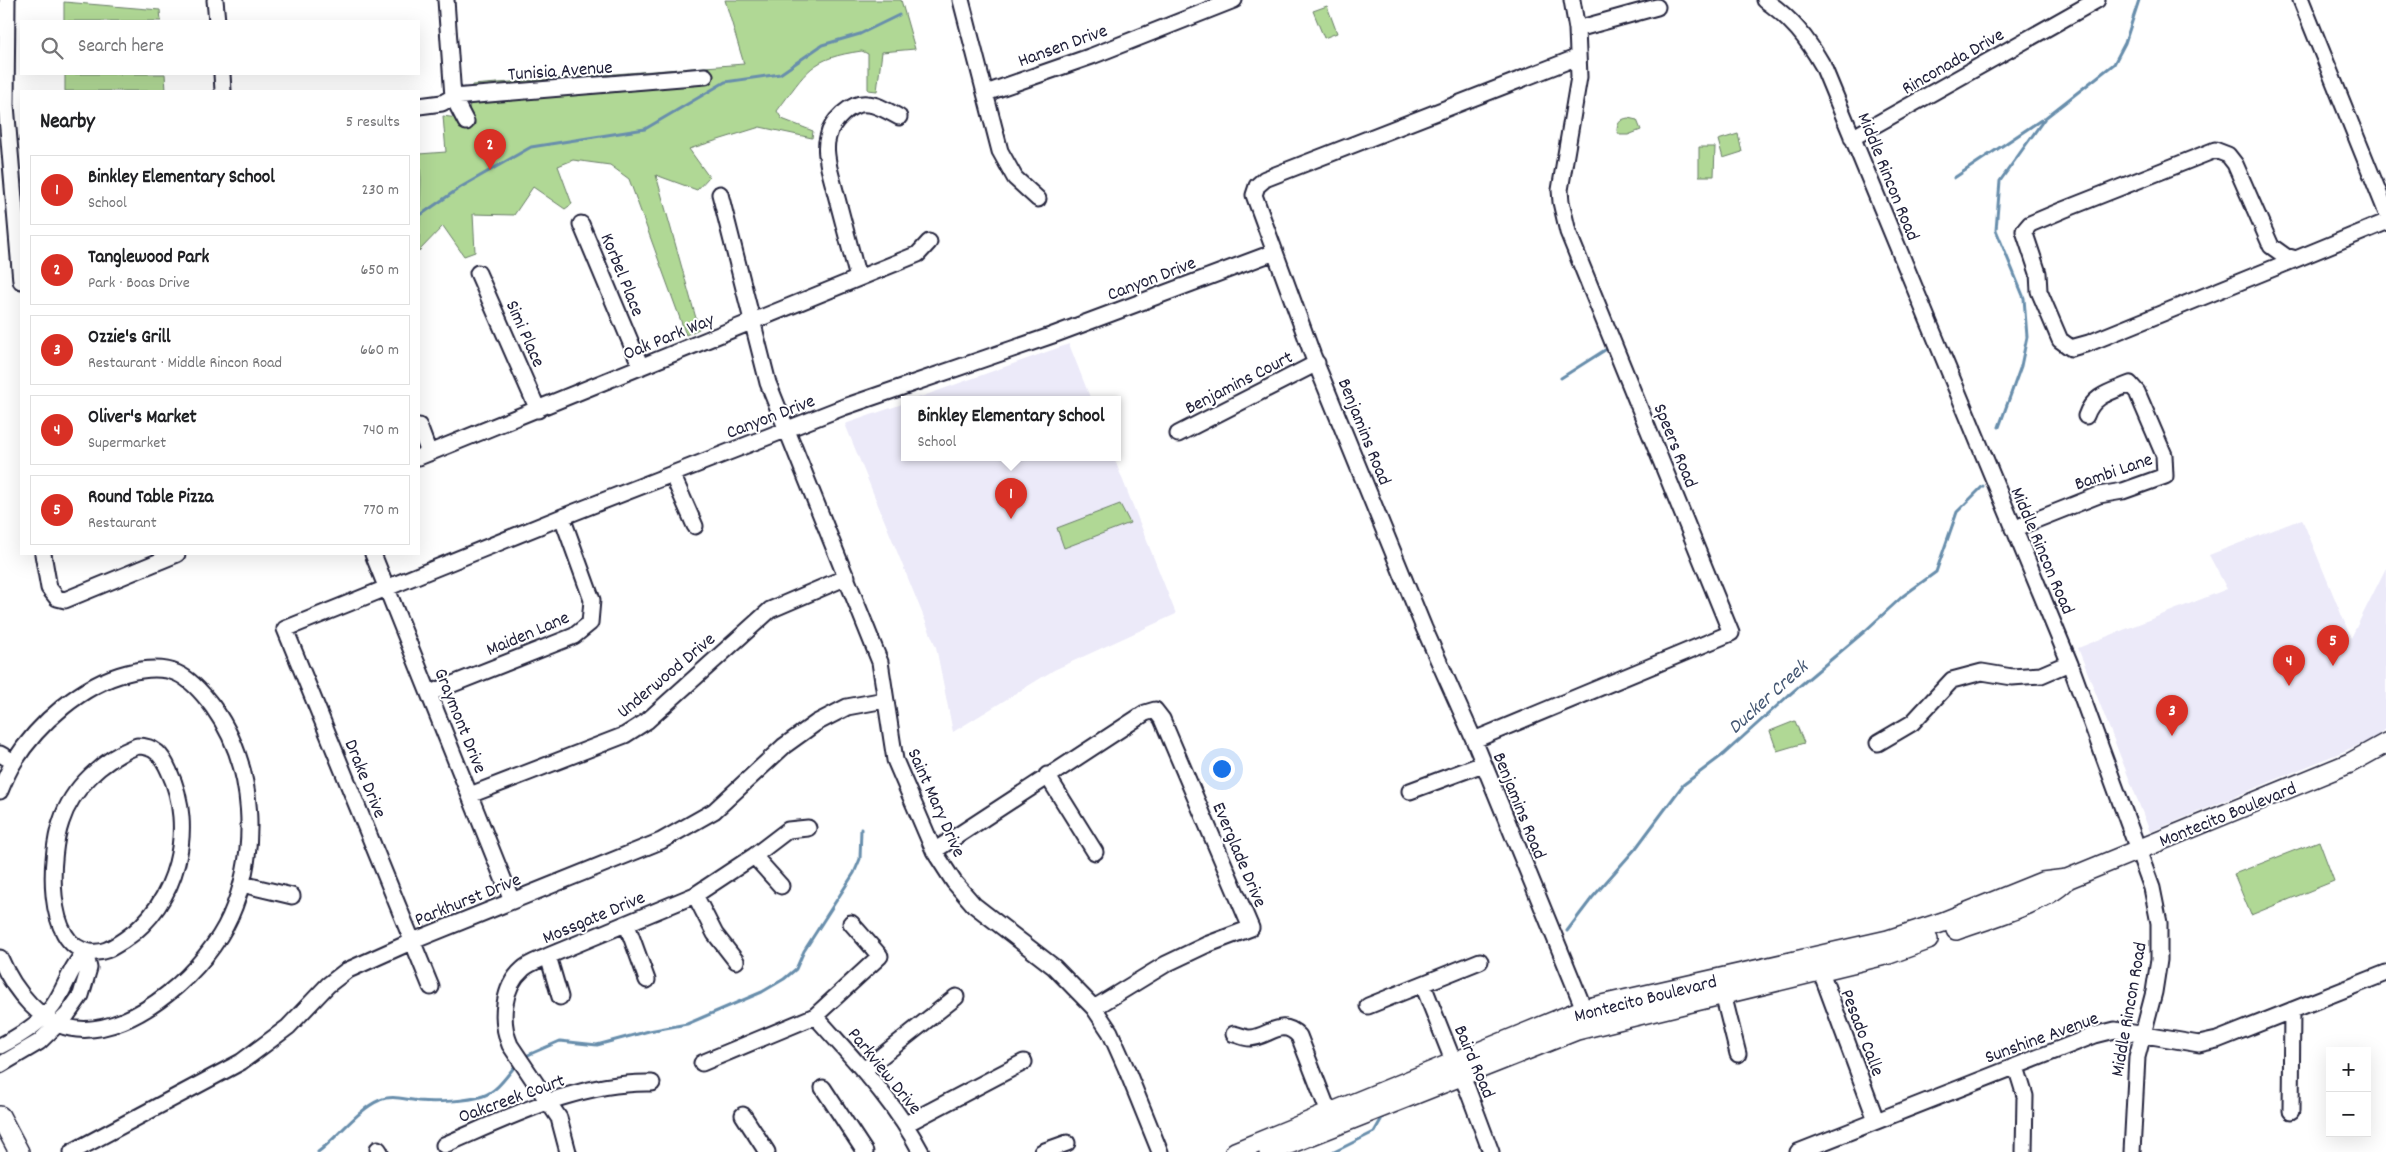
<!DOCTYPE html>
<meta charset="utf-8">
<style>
body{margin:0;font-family:Dekko,sans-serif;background:#f6f6f6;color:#202124}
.controls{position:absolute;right:15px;bottom:15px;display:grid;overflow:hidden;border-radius:0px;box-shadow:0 5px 20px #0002}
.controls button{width:45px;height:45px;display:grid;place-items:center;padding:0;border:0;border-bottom:1px solid #e0e0e0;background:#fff;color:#202124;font:25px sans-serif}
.you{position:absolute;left:1221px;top:768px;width:18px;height:18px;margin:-12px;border:4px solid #fff;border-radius:50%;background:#1a73e8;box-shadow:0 0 0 8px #1a73e833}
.badge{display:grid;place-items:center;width:32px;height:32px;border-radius:50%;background:#d93025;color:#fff;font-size:16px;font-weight:700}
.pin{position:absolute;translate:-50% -41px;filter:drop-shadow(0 1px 2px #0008)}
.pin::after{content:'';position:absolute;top:26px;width:18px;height:15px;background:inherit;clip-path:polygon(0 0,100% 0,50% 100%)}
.popup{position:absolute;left:901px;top:396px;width:220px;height:65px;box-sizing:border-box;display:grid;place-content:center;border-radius:0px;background:#fff;filter:drop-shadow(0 1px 4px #0005);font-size:16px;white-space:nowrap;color:#757577}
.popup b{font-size:19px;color:#202124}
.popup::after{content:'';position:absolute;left:50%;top:100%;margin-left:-10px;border:10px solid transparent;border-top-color:#fff}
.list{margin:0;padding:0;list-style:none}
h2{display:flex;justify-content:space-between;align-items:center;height:65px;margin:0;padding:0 20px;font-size:21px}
h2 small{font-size:16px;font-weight:400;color:#757577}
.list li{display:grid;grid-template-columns:32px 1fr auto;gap:15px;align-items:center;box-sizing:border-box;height:70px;margin:0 10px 10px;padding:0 10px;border:1px solid #e0e0e0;border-radius:0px}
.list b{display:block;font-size:19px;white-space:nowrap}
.list p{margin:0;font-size:16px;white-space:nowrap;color:#757577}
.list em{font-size:16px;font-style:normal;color:#757577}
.icon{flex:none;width:28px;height:28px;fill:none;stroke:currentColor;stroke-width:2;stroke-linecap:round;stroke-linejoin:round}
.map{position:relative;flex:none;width:2386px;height:1152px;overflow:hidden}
.search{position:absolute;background:#fff;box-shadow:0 5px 20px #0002;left:20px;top:20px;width:400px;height:55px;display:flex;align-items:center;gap:12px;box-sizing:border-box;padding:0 18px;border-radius:0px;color:#757577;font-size:19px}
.panel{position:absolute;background:#fff;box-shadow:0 5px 20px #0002;left:20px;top:90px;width:400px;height:465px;border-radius:0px}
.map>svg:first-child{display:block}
.built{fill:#eceaf9}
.green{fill:#b0d895;stroke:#697d68}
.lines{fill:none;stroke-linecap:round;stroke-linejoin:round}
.stream{stroke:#688eac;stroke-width:3}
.minor-casing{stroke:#22223b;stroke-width:19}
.major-casing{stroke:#22223b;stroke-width:22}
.minor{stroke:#fff;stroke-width:15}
.major{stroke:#fff;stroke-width:19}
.labels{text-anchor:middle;stroke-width:4;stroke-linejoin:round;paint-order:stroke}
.street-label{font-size:19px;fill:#22223b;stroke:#fff}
.water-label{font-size:20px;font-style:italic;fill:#455874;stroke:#fff}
</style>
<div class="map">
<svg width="2386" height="1152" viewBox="0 0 2386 1152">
<rect width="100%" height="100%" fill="#fff"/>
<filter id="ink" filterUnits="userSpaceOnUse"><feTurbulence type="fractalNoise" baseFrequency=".02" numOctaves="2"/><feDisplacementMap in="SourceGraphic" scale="10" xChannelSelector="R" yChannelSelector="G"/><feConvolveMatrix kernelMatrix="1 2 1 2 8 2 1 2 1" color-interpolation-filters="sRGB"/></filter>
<g filter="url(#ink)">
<path class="built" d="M 1069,344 L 1091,400 L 911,400 L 912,400 Z
M 905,403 L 905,458 L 1114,458 L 1176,614 L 1054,670 L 953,732 L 936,647 L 845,424 Z
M 2302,519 L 2351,638 L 2386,568 L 2386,728 L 2373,739 L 2150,832 L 2078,648 L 2227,589 L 2209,555 Z"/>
<path class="green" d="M 725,0 L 901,0 L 915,49 L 882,52 L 877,91 L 868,90 L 868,54 L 862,51 C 810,58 807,71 777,111 L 782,119 L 813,131 L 812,138 L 760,127 L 689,149 L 709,177 L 697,190 L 656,175 L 699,329 L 686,335 L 629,179 L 610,165 L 573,160 L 558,166 L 572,204 L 565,209 L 533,187 L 514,215 L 473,214 L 475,252 L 464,256 L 443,226 L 419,251 L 421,179 L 419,154 L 446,152 L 443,116 L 457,118 L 469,111 L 472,85 L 744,64 Z
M 64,2 L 160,10 L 161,21 L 64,21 Z
M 1327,6 L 1337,33 L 1324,38 L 1313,11 Z
M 65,74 L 165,74 L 166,91 L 65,91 Z
M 1628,118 L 1637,120 L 1641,130 L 1628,135 L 1620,135 L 1617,131 C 1617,124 1620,119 1628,118 Z
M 1738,134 L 1742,152 L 1723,158 L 1718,140 Z
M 1699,147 L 1715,147 L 1714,176 L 1699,176 Z
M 1120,504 L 1130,523 L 1064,548 L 1057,528 Z
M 1795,721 L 1804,743 L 1777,751 L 1770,731 Z
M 2319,841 L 2334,881 L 2251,915 L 2234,874 Z"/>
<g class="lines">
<path class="stream" d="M 1954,178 L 2041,120
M 419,216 L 461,187 L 531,147 L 645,129 L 725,82 L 780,74 L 822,45 L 860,34 L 899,15
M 1561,378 L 1605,350
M 1999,427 L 2021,366 L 2027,337 L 2024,298 L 1996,230 L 2000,181 L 2045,118 L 2114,64 L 2125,43 L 2139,0
M 1567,931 L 1592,898 L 1636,848 L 1683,785 L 1724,754 L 1789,695 L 1865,631 L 1903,596 L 1936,572 L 1957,512 L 1983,486
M 528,1055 L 560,1041 L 597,1045 L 649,1031 L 687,1024 L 762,992 L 784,979 L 796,969 L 804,951 L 854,873 L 860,859 L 861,829
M 318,1152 C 337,1138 358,1109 380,1100 C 391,1095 406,1099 418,1101 C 435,1103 468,1101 483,1096 C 498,1091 507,1075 517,1064
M 1334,1152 L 1374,1132 L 1382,1118"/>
<g class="minor-casing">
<path id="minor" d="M 7,0 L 6,105 L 21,281
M 215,0 L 217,21
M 446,0 L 453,97 L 466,122
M 961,0 L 1000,151 L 1015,178 L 1038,199
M 1765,0 C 1792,19 1807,38 1823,66 L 2070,664 L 2152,888 L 2159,923 L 2159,960 L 2154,992 L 2137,1057 L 2132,1152
M 2301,0 L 2386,211
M 1577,29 L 1657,7
M 1578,57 L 1265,179 L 1257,186 L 1254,195 L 1313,356 L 1424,628 L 1474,740 L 1584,1009
M 222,74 L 223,91
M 986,93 L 1092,56 L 1234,0
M 419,106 L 442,103 L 453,97 L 705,76
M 1852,138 L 2097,0
M 720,194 L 768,383 L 880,662 L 895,760 L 934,851 L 954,882 L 974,905 L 1054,967 L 1094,1008 L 1110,1032 L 1126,1068 L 1160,1152
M 581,224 L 641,367
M 2296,259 L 2089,343 L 2071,348 L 2060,340 L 2039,291 L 2038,273 L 2024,231 L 2030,224 L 2063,210 L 2215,150 L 2228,155 L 2235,164 L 2271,246 L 2285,256 L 2296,259 L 2386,222
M 478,273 L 538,410
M 858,278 L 829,168 C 827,157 825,147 828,137 C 831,122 850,102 867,104 C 877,104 889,112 899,117
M 419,426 L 429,453
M 1178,434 L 1317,363
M 419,457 L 918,254 L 929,242
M 672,474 L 695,526
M 2013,529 L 2099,495 L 2123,491 L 2165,476 L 2164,455 L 2137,392 L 2130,384 C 2111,392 2093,395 2086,416
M 43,554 L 49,588 L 57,598 L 65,600 L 177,554
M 373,554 L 512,901
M 430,693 L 574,636 L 590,623 L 592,600 L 562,517
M 1474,740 L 1731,633 L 1568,232 L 1561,202 L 1560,190 L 1579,77 L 1577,29 L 1572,0
M 1878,743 L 1912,723 L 1952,680 L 1982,672 L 2012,677 L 2041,675 L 2069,663
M 137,746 C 155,746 162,755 169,771 C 196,828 178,904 124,940 C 113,947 104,954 90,952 C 44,946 50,853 61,822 C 72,787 104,759 137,746 Z
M 0,754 L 14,762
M 1047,775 L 1095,852
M 0,791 C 4,781 8,771 14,762 C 38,723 83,684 127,673 C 170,662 188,673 213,707 C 256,767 259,851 230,917 C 208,967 136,1035 77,1029 C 41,1026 13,989 0,958
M 1410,791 L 1483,764
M 470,795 L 625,735 L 647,721 L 770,610 L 847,577
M 934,851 L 1145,713 L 1155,710 L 1162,719 L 1251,928 L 1206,945 L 1166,964 L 1094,1008
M 754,856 L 781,886
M 242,884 L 292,896
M 695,895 L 715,934 L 736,961
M 627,925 L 647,980
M 548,956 L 560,997
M 1817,961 L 1876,1120
M 1423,985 L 1454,1063 L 1467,1088 L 1491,1152
M 431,987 L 285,629 L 562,517 L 844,407 L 1053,335 L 1275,252
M 1723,994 L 1738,1054
M 1368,1006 L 1480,961
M 815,1016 C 853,1059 894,1100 921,1152
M 1234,1034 C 1239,1035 1245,1038 1250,1038 C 1269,1037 1281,1017 1299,1036 L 1329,1113
M 0,1046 C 18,1037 41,1023 53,1006 C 66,988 69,969 85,952
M 702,1063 L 815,1016 L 880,956 L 851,923
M 0,1065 L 39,1042 L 67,1015 L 81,995 L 89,968 L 85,952
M 2016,1067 L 2025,1096 L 2024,1152
M 864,1070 L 956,997
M 823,1088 L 865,1152
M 2291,1111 L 2292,1010
M 743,1115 L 767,1152
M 906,1124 L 1024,1062
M 444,1145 C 510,1117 579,1081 652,1083
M 378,1149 L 380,1152
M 72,1152 L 241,1062 L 288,1027 L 328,985 L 346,971 L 413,941 L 661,841 L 714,811 L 784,746 L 816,723 L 847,707 L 885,700
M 568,1152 L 559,1118 L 510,1045 C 500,1021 502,987 523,969 C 529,963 540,960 548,956 L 695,895 L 754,856 L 788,830 L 808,828
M 1042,1152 L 1067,1143
M 1798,1152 L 2095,1035 L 2115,1030 L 2199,1044 L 2217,1040 L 2386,973"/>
</g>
<g class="major-casing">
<path id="major" d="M 1956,930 C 1982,921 2053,900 2067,879
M 0,1116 L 19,1152
M 1235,1152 L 1584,1009 L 1888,940 L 1943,922 L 2042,882 L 2067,879 L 2350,763 L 2386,743
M 1269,1152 L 1577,1030 L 1889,954 L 1928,940"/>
</g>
<use href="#minor" class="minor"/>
<use href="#major" class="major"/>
</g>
</g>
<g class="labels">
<g class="street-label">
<text transform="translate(1062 44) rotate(-20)" y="7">Hansen Drive</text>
<text transform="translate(1952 60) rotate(-30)" y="7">Rinconada Drive</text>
<text transform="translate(560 69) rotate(-4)" y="7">Tunisia Avenue</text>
<text transform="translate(1890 176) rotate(68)" y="7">Middle Rincon Road</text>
<text transform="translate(624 274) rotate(68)" y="7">Korbel Place</text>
<text transform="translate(1151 277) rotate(-21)" y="7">Canyon Drive</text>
<text transform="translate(527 333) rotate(66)" y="7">Simi Place</text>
<text transform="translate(668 335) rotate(-22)" y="7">Oak Park Way</text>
<text transform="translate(1238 381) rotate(-27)" y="7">Benjamins Court</text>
<text transform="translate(770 415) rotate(-21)" y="7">Canyon Drive</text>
<text transform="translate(1366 431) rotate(68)" y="7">Benjamins Road</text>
<text transform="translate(1677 445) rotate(68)" y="7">Speers Road</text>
<text transform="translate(2113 470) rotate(-19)" y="7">Bambi Lane</text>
<text transform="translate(2044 550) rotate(67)" y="7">Middle Rincon Road</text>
<text transform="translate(527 632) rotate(-23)" y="7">Maiden Lane</text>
<text transform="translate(665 674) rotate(-40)" y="7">Underwood Drive</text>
<text transform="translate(462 720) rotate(68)" y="7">Graymont Drive</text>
<text transform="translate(367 778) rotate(68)" y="7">Drake Drive</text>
<text transform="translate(938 802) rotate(66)" y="7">Saint Mary Drive</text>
<text transform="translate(1521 805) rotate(68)" y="7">Benjamins Road</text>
<text transform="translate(2227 813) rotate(-22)" y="7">Montecito Boulevard</text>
<text transform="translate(1241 854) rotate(67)" y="7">Everglade Drive</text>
<text transform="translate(467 898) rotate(-22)" y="7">Parkhurst Drive</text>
<text transform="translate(593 916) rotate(-23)" y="7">Mossgate Drive</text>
<text transform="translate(1645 997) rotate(-14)" y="7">Montecito Boulevard</text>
<text transform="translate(2127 1009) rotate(-80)" y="7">Middle Rincon Road</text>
<text transform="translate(1864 1032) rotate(69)" y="7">Pesado Calle</text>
<text transform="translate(2041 1036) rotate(-20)" y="7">Sunshine Avenue</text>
<text transform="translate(1476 1061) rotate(67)" y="7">Baird Road</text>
<text transform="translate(886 1070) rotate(51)" y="7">Parkview Drive</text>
<text transform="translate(511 1097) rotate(-20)" y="7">Oakcreek Court</text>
</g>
<g class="water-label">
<text transform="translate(1767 696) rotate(-42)" y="7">Ducker Creek</text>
</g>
</g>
</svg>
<div class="controls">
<button>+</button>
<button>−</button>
</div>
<div class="you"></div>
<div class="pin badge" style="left:1011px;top:519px">1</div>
<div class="popup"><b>Binkley Elementary School</b>School</div>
<div class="pin badge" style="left:490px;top:170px">2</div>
<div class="pin badge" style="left:2172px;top:736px">3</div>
<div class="pin badge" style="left:2289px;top:686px">4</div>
<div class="pin badge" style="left:2333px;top:666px">5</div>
<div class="search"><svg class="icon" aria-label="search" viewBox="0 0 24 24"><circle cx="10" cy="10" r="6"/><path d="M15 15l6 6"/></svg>Search here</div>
<section class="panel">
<h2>Nearby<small>5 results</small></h2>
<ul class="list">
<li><span class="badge">1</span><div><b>Binkley Elementary School</b><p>School</p></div><em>230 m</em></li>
<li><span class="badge">2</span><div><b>Tanglewood Park</b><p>Park · Boas Drive</p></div><em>650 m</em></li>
<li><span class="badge">3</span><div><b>Ozzie's Grill</b><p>Restaurant · Middle Rincon Road</p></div><em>660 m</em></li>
<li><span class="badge">4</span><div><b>Oliver's Market</b><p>Supermarket</p></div><em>740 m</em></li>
<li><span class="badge">5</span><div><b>Round Table Pizza</b><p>Restaurant</p></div><em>770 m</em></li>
</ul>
</section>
</div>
